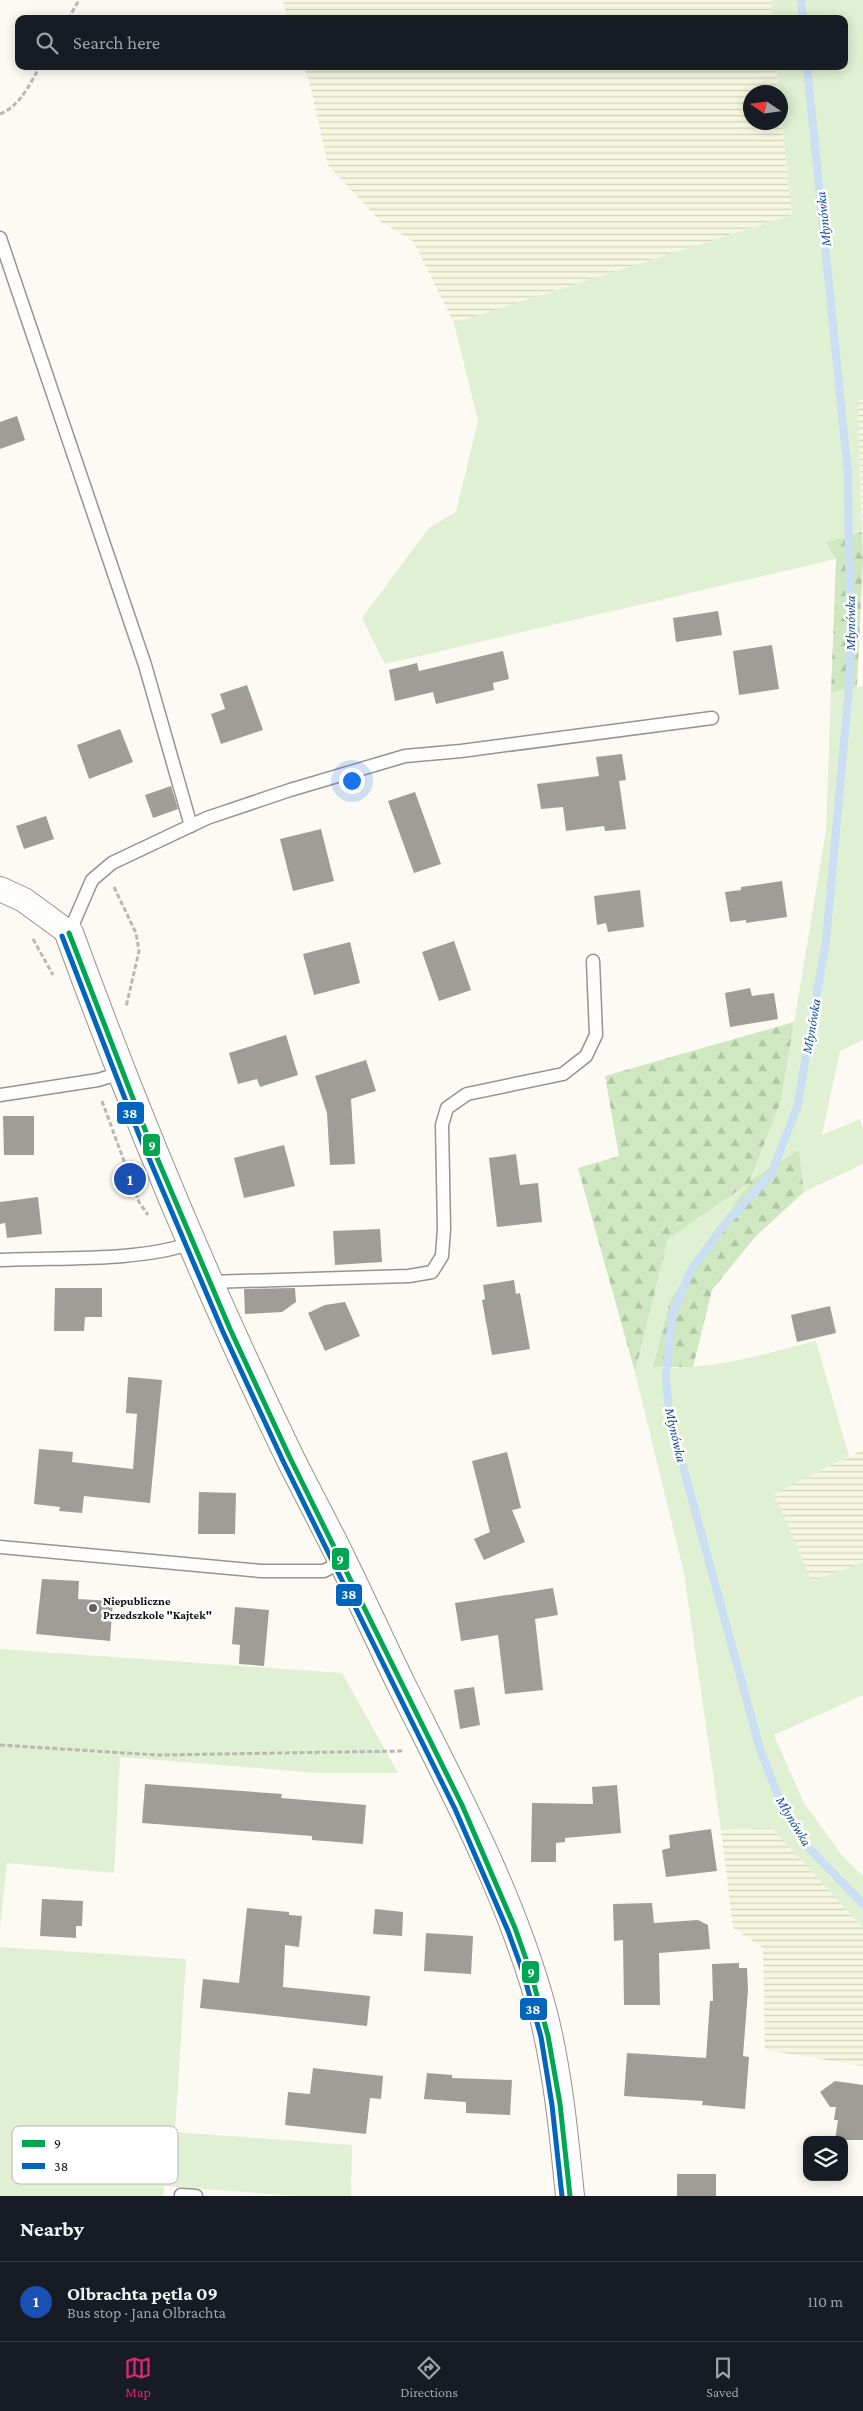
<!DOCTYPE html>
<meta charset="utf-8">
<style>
body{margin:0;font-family:"Crimson Pro",serif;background:#20242c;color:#f1f3f6}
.controls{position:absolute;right:15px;bottom:15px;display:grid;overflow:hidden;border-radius:10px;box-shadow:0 2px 12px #0003}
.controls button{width:45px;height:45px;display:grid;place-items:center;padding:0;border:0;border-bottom:1px solid #363941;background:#171b24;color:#f1f3f6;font:25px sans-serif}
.compass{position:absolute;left:743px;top:85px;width:45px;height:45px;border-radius:50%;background:#171b24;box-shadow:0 2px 12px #0003;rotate:283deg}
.you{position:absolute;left:351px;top:780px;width:18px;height:18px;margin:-12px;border:4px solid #fff;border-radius:50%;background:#1a73e8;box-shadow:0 0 0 8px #1a73e833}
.badge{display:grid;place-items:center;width:32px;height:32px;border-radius:50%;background:#db2777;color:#fff;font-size:16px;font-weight:700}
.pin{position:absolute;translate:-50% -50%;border:2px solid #fff;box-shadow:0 1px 5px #0006}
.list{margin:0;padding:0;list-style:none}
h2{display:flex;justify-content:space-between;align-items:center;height:65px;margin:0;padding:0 20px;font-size:21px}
h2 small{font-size:16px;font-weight:400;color:#9ea1a6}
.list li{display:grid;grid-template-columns:32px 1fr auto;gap:15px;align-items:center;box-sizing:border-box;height:80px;padding:0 20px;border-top:1px solid #363941}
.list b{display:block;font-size:19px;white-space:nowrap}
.list p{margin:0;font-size:16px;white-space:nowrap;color:#9ea1a6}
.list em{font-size:16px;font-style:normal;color:#9ea1a6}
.icon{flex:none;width:28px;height:28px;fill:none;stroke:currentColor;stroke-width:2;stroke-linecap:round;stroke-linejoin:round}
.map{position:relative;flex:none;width:863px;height:2196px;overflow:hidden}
.search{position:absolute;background:#171b24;box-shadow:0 2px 12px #0003;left:15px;right:15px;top:15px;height:55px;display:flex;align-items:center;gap:12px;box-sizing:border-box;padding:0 18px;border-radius:10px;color:#9ea1a6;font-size:19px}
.sheet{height:145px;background:#171b24}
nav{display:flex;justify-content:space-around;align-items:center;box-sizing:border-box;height:70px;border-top:1px solid #363941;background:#171b24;font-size:14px;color:#9ea1a6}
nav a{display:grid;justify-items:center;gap:2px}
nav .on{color:#db2777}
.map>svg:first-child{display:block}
.farmland{fill:url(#farmland-rules)}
.grass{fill:#e0f0d3}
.forest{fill:url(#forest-firs)}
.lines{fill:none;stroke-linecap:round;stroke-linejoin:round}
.stream{stroke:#cadef4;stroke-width:8}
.building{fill:#9f9d98}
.service-casing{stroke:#959491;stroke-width:15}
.minor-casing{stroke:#959491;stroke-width:26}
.tertiary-casing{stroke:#959491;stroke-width:30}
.path{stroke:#b8b8b6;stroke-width:3;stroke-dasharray:5 2.5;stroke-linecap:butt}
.service{stroke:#fffefd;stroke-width:12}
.minor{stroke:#fffefd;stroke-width:24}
.tertiary{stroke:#fffefd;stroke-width:28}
.bus-1-casing{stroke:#fff;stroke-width:9}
.bus-2-casing{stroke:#fff;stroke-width:9}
.bus-1{stroke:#00a651;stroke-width:5}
.bus-2{stroke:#0065bd;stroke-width:5}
.poi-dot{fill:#61615e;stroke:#fff;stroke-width:2}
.labels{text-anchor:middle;stroke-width:5;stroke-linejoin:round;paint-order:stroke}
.poi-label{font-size:12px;font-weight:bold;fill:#0e0e0e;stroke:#fff;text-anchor:start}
.water-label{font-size:14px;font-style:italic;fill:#194d9e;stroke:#fff}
.key{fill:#fff;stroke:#b7b7b7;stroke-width:1}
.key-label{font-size:14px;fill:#0e0e0e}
.line-badge{stroke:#fff;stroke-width:2}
.badge-label{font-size:14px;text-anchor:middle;font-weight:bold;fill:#fff}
</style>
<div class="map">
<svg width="863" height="2196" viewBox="0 0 863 2196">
<defs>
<pattern id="farmland-rules" width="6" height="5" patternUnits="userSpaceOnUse" patternTransform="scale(1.25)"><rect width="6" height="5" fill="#f6f7df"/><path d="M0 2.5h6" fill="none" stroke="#d2d3be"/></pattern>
<pattern id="forest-firs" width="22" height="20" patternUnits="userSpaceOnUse" patternTransform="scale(1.25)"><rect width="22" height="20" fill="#cfe8c1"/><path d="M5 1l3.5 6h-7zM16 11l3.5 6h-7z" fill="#b1c6a5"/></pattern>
</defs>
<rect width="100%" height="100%" fill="#fcfaf2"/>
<path class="farmland" d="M 282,0 L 771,0 L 772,19 L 288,19 Z
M 304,66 L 776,66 L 778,92 L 750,92 L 750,122 L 780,122 L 781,114 L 792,215 L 454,323 L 413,241 L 381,222 L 328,165 L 310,85 Z
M 863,399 L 863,540 L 858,401 Z
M 863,1450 L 863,1562 L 812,1581 L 773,1493 Z
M 771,1827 L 863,1928 L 863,2066 L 765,2050 L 763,1948 L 733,1928 L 721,1830 Z"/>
<path class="grass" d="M 771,0 L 863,0 L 863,399 L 858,401 L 862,532 L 826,542 L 836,559 L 385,664 L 362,618 L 429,528 L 456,512 L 478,421 L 454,323 L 792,215 L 776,66 L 844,66 L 844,19 L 772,19 Z
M 863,686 L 863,1040 L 840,1051 L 822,1135 L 860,1119 L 863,1129 L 863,1164 L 804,1192 L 799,1151 L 750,1182 L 736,1203 L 653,1367 C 707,1372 764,1354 816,1341 L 849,1456 L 774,1494 L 812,1581 L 863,1562 L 863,1695 L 774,1735 L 804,1803 L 841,1854 L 863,1876 L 863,1928 L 771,1827 L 721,1830 L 684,1573 L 635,1372 L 668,1239 L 750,1182 L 781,1101 L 826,830 L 831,693 Z
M 0,1649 L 342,1673 L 398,1773 L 318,1773 L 120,1757 L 114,1873 L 7,1863 L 0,1928 Z
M 0,1947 L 186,1959 L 175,2132 L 352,2145 L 351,2196 L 298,2196 L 164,2186 L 163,2196 L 0,2196 Z"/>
<path class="forest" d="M 862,532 L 863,559 L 857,687 L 831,693 L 836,559 L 826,542 Z
M 794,1022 L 781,1101 L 750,1181 L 799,1150 L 804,1192 L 755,1237 L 712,1290 L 693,1367 L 653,1367 L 670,1301 L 749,1183 L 668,1239 L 635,1372 L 578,1168 L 619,1156 L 605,1076 Z"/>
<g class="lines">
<path class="stream" d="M 801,0 L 803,19
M 807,66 L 848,475 L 850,676 L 826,941 L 797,1108 L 771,1174 L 724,1225 L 691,1270 L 672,1315 L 666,1376 L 669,1415 L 760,1749 L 782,1806 L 808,1847 L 863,1904"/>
</g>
<path class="building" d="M 17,416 L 25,440 L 0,449 L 0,422 Z
M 718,611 L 722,635 L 676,642 L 673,618 Z
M 772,645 L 779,689 L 739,695 L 733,651 Z
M 503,651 L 509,679 L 493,683 L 494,690 L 436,704 L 433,692 L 395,701 L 389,670 L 417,663 L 419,671 Z
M 247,685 L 263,730 L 221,744 L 211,714 L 225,709 L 220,694 Z
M 120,729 L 133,762 L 89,779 L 77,745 Z
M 622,754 L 626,780 L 619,781 L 626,829 L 605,831 L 604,826 L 566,831 L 563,807 L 541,809 L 537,784 L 599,776 L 596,757 Z
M 171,786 L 178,809 L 153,818 L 145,795 Z
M 415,792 L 441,864 L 414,873 L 388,801 Z
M 46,816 L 54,839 L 24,849 L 16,826 Z
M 321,829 L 334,881 L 293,891 L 280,839 Z
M 782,881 L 787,917 L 746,923 L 746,920 L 730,922 L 725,892 L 741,890 L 741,887 Z
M 640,890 L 644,927 L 608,932 L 606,923 L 597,925 L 594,896 Z
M 454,941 L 471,990 L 439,1001 L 422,952 Z
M 350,942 L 360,983 L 314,995 L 303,954 Z
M 750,988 L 752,996 L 774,993 L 778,1019 L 730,1027 L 725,993 Z
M 286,1035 L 298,1075 L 260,1087 L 257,1079 L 238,1084 L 229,1053 Z
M 366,1060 L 376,1091 L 351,1099 L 355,1164 L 330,1165 L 327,1113 L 315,1076 Z
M 3,1116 L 34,1116 L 34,1155 L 4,1155 Z
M 284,1145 L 295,1186 L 244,1198 L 234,1158 Z
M 516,1154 L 520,1185 L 538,1183 L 542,1222 L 497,1227 L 489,1158 Z
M 38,1197 L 42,1234 L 7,1238 L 5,1223 L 0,1224 L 0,1202 Z
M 380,1229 L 382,1262 L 335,1265 L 333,1231 Z
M 514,1280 L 516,1294 L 520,1293 L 530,1349 L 492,1355 L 482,1300 L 485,1299 L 483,1285 Z
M 55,1288 L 102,1288 L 102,1317 L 85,1317 L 84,1331 L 54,1331 Z
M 295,1288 L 296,1302 L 282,1312 L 245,1314 L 244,1289 Z
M 345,1302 L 360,1336 L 325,1351 L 308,1313 L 325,1305 Z
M 830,1306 L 836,1333 L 797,1342 L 791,1315 Z
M 128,1377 L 162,1380 L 150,1503 L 84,1496 L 82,1513 L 59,1511 L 60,1507 L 34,1504 L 39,1449 L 73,1452 L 72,1462 L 133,1469 L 137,1414 L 126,1413 Z
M 507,1452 L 521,1508 L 512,1510 L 525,1542 L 484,1560 L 474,1539 L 490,1532 L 472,1461 Z
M 199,1492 L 236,1493 L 235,1534 L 198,1534 Z
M 42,1579 L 79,1581 L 78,1599 L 113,1601 L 110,1641 L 36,1634 Z
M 553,1588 L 558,1615 L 535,1619 L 543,1690 L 505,1694 L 498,1635 L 461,1641 L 455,1603 Z
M 235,1607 L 269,1610 L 264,1666 L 239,1664 L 240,1645 L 232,1644 Z
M 474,1687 L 480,1725 L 460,1729 L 454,1690 Z
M 145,1784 L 282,1794 L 281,1798 L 366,1805 L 363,1844 L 312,1840 L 312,1836 L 142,1823 Z
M 617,1785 L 621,1833 L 565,1838 L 565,1842 L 556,1843 L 556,1862 L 531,1862 L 532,1803 L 593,1804 L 592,1787 Z
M 711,1829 L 717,1871 L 666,1877 L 662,1850 L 670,1848 L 669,1835 Z
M 42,1899 L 83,1901 L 82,1926 L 76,1926 L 76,1938 L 40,1936 Z
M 652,1903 L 654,1923 L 698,1920 L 708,1925 L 710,1949 L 659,1953 L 660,2005 L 624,2005 L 623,1940 L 614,1941 L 613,1904 Z
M 247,1908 L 289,1912 L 289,1915 L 302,1916 L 299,1947 L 285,1945 L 283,1987 L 370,1996 L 367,2026 L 200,2008 L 203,1979 L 239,1983 Z
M 375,1909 L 403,1912 L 402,1936 L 373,1934 Z
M 426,1933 L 473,1936 L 471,1974 L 424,1971 Z
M 739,1963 L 739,1968 L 747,1968 L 748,1990 L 743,2056 L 749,2057 L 745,2109 L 702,2105 L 703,2101 L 624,2096 L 627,2053 L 706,2058 L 710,2001 L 713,2001 L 712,1964 Z
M 313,2068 L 383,2076 L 381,2099 L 370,2098 L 366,2134 L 285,2125 L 288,2092 L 310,2094 Z
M 427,2073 L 452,2075 L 452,2078 L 512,2080 L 510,2115 L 466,2113 L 466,2102 L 424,2099 Z
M 835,2081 L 863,2085 L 863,2140 L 835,2140 L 838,2120 L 834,2120 L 836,2107 L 830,2107 L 820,2092 Z
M 677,2174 L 716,2174 L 716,2196 L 677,2196 Z"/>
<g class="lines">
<g class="service-casing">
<path id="service" d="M 0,238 L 145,665 L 191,826
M 69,933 L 92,880 L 112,863 L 207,818 L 290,790 L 405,756 L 461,751 L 712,718
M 0,1095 L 98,1080 L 121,1073
M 0,1260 C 59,1257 137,1262 192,1243
M 209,1282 L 409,1276 L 432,1272 L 442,1256 L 444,1229 L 442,1125 L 447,1108 L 467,1094 L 563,1074 L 586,1056 L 596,1035 L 593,961
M 0,1547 L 261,1571 L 324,1571 L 343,1561
M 181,2195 L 196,2196"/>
</g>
<g class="minor-casing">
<path id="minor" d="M 0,889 L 24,900 L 69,933"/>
</g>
<g class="tertiary-casing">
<path id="tertiary" d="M 69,933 C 134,1111 207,1287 290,1458 C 307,1492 326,1527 343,1562 C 363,1603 382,1645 402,1686 C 455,1792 512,1897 543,2013 C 558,2073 564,2135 570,2196"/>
</g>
<path class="path" d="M 68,19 L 79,0
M 0,114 C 20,106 30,84 40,66
M 114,887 L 136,933 L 139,951 L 126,1007
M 33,939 L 53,975
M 102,1101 L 139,1202 L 148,1215
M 0,1745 L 157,1755 L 404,1751"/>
<use href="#service" class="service"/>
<use href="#minor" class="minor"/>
<use href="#tertiary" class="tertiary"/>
<g class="bus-1-casing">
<path id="bus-1" d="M 69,933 L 146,1132 L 230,1329 L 290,1458 L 462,1805 L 515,1928 L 530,1970 L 548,2036 L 560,2104 L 570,2196"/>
</g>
<g class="bus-2-casing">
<path id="bus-2" d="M 62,936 L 139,1135 L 223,1332 L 283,1461 L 455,1809 L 508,1931 L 523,1972 L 541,2037 L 552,2105 L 562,2196"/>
</g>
<use href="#bus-1" class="bus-1"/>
<use href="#bus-2" class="bus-2"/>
</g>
<circle class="poi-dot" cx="93" cy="1608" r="5"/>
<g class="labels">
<g class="poi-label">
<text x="103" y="1605">Niepubliczne<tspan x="103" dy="14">Przedszkole "Kajtek"</tspan></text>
</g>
<g class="water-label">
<text transform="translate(823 219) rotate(-96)" y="5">Młynówka</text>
<text transform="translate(850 623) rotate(-90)" y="5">Młynówka</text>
<text transform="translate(811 1026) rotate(-80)" y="5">Młynówka</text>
<text transform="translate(676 1435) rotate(77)" y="5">Młynówka</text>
<text transform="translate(794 1821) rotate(59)" y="5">Młynówka</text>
</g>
</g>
<rect x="12" y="2126" width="166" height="58" rx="8" class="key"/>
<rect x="22" y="2140" width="23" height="7" fill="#00a651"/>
<rect x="22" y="2163" width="23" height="6" fill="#0065bd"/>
<g class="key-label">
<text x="54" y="2148">9</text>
<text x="54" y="2171">38</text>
</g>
<g class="line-badge">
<rect x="116" y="1101" width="29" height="24" rx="5" fill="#0065bd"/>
<rect x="142" y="1133" width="19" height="24" rx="5" fill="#00a651"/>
<rect x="331" y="1547" width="19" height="24" rx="5" fill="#00a651"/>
<rect x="335" y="1583" width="28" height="24" rx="5" fill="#0065bd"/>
<rect x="521" y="1960" width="19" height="24" rx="5" fill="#00a651"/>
<rect x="519" y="1997" width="29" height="24" rx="5" fill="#0065bd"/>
</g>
<g class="badge-label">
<text x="130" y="1118">38</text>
<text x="152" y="1150">9</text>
<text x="340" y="1564">9</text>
<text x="349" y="1599">38</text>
<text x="531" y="1977">9</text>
<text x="533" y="2014">38</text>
</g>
</svg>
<div class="controls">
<button><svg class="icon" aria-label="layers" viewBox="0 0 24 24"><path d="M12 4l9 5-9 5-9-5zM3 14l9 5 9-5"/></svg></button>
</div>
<svg class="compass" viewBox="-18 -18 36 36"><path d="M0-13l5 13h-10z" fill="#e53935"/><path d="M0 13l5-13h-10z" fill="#9ea1a6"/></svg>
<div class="you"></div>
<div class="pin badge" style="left:130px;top:1179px;background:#1a4fb4">1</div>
<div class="search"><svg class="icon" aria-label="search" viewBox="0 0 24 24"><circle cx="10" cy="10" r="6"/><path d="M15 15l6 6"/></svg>Search here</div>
</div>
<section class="sheet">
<h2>Nearby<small></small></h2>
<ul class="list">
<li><span class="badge" style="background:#1a4fb4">1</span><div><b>Olbrachta pętla 09</b><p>Bus stop · Jana Olbrachta</p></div><em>110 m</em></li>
</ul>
</section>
<nav>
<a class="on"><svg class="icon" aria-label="map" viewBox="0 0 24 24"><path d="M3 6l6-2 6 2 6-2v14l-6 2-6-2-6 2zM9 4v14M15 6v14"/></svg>Map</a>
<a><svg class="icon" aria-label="directions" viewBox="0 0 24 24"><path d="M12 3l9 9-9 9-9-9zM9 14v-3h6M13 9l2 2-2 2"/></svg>Directions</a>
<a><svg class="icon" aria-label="saved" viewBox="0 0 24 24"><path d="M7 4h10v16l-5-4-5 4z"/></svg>Saved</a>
</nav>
